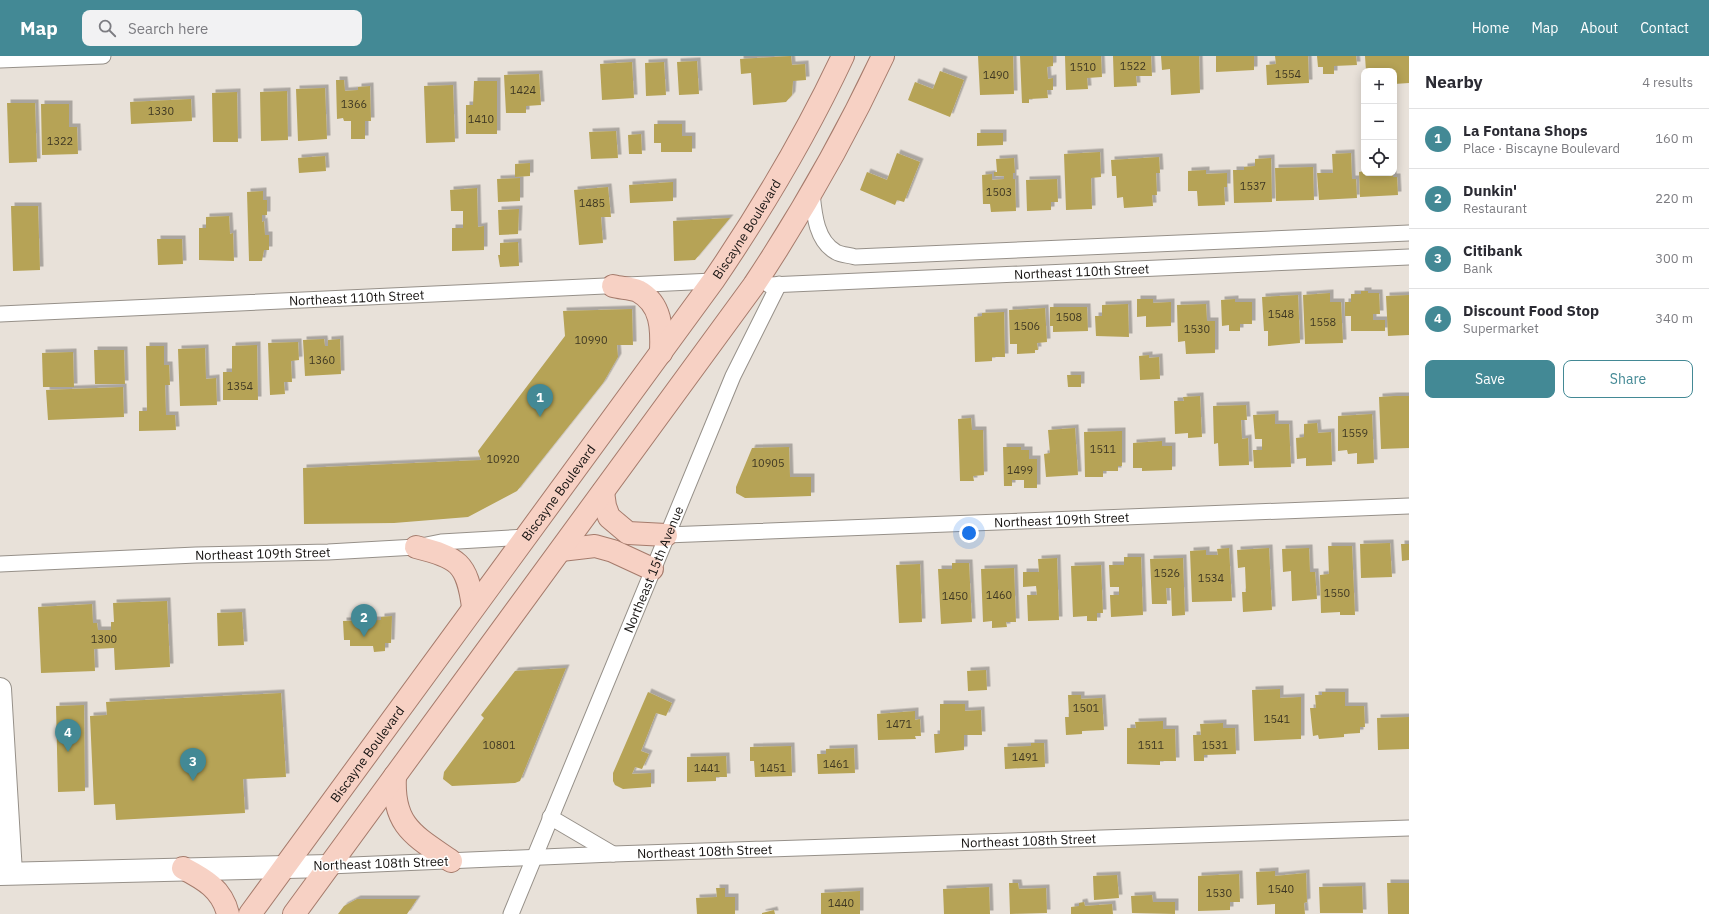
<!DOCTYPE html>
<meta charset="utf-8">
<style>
body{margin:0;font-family:"IBM Plex Sans",sans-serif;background:#f2f2f3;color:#2b2b33}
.controls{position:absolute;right:12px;top:12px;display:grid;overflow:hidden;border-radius:8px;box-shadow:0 2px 10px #0003}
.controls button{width:36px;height:36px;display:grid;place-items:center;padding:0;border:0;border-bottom:1px solid #e1e1e2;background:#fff;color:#2b2b33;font:20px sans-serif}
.you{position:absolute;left:969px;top:477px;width:14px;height:14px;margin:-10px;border:3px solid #fff;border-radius:50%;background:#1a73e8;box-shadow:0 0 0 6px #1a73e833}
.badge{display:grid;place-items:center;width:26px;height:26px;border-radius:50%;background:#438995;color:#fff;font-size:13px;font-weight:700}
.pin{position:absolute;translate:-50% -33px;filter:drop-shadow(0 1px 2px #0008)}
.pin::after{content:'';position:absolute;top:21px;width:14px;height:12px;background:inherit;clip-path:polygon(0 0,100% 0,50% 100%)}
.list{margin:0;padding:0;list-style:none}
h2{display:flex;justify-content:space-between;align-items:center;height:52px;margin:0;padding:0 16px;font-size:17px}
h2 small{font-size:13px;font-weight:400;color:#7c7c81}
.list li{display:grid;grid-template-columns:26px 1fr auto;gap:12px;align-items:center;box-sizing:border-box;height:60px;padding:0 16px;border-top:1px solid #e1e1e2}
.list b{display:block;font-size:15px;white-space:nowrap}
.list p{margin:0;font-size:13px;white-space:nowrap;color:#7c7c81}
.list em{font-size:13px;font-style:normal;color:#7c7c81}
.actions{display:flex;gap:8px;padding:12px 16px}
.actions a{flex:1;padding:9px 0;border:1px solid #438995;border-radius:8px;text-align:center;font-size:14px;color:#438995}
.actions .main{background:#438995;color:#fff}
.icon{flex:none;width:22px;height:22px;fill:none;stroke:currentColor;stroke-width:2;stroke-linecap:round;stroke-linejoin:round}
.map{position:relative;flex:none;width:1409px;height:858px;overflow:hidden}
header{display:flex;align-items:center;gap:24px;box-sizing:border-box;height:56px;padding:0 20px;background:#438995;color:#fff}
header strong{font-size:19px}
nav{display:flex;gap:22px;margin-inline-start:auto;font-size:14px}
.search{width:280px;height:36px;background:#f2f2f3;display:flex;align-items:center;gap:10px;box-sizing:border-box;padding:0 14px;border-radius:8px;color:#7c7c81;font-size:15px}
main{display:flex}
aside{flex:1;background:#fff}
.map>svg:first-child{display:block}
.building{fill:#b6a356;filter:url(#shadow)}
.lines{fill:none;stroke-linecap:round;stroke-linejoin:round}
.street-casing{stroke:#969089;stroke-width:17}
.secondary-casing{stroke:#969089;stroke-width:24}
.primary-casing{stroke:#a57b6c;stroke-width:24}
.street{stroke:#fff;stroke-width:15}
.secondary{stroke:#fff;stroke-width:22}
.primary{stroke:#f7d1c4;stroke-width:22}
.labels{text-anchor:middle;stroke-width:3;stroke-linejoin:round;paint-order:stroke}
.number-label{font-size:11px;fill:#3f3823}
.street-label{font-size:13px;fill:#171412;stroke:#fff}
</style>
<header>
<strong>Map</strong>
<div class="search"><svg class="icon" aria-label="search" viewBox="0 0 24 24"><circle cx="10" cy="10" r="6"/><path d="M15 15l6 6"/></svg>Search here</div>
<nav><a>Home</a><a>Map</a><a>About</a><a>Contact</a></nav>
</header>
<main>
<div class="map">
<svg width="1409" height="858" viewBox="0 0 1409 858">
<defs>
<filter id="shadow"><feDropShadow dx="3.5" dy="-3.5" stdDeviation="0" flood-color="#0004"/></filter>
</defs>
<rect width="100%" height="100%" fill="#e8e1d9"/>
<path class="building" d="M 791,0 L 792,9 L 805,8 L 806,24 L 793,25 L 792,39 L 786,46 L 753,49 L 751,17 L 741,18 L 740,3 Z
M 978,0 L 1013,0 L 1014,38 L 980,39 Z
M 1020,0 L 1053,0 L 1053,10 L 1047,11 L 1048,23 L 1053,22 L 1053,34 L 1047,34 L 1048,42 L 1029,43 L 1029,47 L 1022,47 Z
M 1065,0 L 1101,0 L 1102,21 L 1087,22 L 1088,33 L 1066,34 Z
M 1113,0 L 1151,0 L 1152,20 L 1136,20 L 1137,30 L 1114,31 Z
M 1161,0 L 1199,0 L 1200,37 L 1171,39 L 1170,13 L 1162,14 Z
M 1216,0 L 1254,0 L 1254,14 L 1216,16 Z
M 1275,0 L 1308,0 L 1309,27 L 1267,29 L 1266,9 L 1276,8 Z
M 1317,0 L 1356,0 L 1357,9 L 1334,10 L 1334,18 L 1323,18 L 1323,11 L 1318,11 Z
M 1365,0 L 1409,0 L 1409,27 L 1394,28 L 1394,15 L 1366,15 Z
M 697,5 L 699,38 L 679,39 L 677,6 Z
M 632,6 L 634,42 L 602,44 L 600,8 Z
M 664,6 L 666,39 L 646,40 L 645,7 Z
M 940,15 L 964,24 L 950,61 L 908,44 L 915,26 L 933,33 Z
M 539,18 L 541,49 L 526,50 L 526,57 L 506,57 L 504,19 Z
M 336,24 L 344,24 L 345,35 L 358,34 L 358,31 L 370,30 L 371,65 L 365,65 L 365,83 L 351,83 L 351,65 L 344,65 L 343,62 L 337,63 Z
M 474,25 L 497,25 L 497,78 L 466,78 L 466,49 L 473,49 Z
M 453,29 L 455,86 L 426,87 L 424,30 Z
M 325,32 L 327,83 L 298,85 L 296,33 Z
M 287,35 L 288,84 L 261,85 L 260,36 Z
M 237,36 L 238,86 L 213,86 L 212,37 Z
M 191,43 L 192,65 L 131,68 L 130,46 Z
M 7,47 L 35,47 L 37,106 L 9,107 Z
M 41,48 L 69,48 L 69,71 L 77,71 L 78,98 L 42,99 Z
M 654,68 L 682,68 L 682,80 L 692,80 L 692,96 L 661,96 L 661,87 L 654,87 Z
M 616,75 L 618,102 L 591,103 L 589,76 Z
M 977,77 L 1003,77 L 1003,89 L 977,90 Z
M 641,78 L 642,98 L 629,98 L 628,79 Z
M 1100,96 L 1101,121 L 1091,122 L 1092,153 L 1066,154 L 1064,98 Z
M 897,97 L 920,106 L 904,146 L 897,144 L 895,149 L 860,134 L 867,116 L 887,124 Z
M 1351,97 L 1352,123 L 1356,123 L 1357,142 L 1319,144 L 1317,117 L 1333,117 L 1332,98 Z
M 325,100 L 326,115 L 299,117 L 298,102 Z
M 1159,101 L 1160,117 L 1156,117 L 1157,139 L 1152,139 L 1153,150 L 1124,152 L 1123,141 L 1117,142 L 1116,120 L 1112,120 L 1111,104 Z
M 1014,102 L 1015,117 L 1013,117 L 1013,123 L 1015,123 L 1016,155 L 991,156 L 990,148 L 983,148 L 982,119 L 992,118 L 992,124 L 1004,123 L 1004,120 L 994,120 L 994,116 L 997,116 L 996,103 Z
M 1271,102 L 1272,146 L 1234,147 L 1233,114 L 1244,114 L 1244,111 L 1255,110 L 1255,103 Z
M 530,107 L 530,120 L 515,121 L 515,108 Z
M 1313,111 L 1314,144 L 1276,145 L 1275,112 Z
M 1206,114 L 1206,118 L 1227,117 L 1227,131 L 1224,131 L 1225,149 L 1198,150 L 1197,135 L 1188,135 L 1188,115 Z
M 1364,115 L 1364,117 L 1393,117 L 1393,121 L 1397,121 L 1398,139 L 1360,141 L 1359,116 Z
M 520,122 L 520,145 L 498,146 L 497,123 Z
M 1057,123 L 1058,146 L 1051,146 L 1051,154 L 1027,155 L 1026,124 Z
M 673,126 L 673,145 L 630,147 L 629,129 Z
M 608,131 L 611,161 L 601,161 L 603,187 L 579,189 L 574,134 Z
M 477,132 L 478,171 L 484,170 L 484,194 L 452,195 L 452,172 L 463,172 L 463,155 L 451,155 L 450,134 Z
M 263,135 L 263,144 L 267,144 L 267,159 L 262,159 L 262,166 L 264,165 L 265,179 L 269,179 L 269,194 L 264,194 L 262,205 L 249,205 L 247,136 Z
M 11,150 L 38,150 L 40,214 L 13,215 Z
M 519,153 L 518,178 L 499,179 L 498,154 Z
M 229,160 L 230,178 L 233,177 L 234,205 L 199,204 L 199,172 L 206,172 L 206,161 Z
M 730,162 L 695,204 L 674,205 L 673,165 Z
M 157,183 L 182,183 L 183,208 L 158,209 Z
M 518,186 L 519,210 L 500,211 L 498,199 L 500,199 L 500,187 Z
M 1361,235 L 1368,235 L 1368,237 L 1379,237 L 1380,258 L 1373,258 L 1373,264 L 1385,264 L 1385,275 L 1351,275 L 1351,260 L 1345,260 L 1345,246 L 1351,246 L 1351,238 L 1361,238 Z
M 1330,237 L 1330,246 L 1341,246 L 1343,287 L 1305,288 L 1303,239 Z
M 1298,239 L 1300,287 L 1268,290 L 1268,275 L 1264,275 L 1262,241 Z
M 1409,239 L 1409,279 L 1388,280 L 1386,240 Z
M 1137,243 L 1153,243 L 1153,247 L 1171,246 L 1171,270 L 1146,271 L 1146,260 L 1137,261 Z
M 1235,243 L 1235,246 L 1252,246 L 1252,268 L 1240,268 L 1240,275 L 1229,275 L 1229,269 L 1222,270 L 1221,244 Z
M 1128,248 L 1129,281 L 1096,280 L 1095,260 L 1102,260 L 1102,249 Z
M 1206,248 L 1207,265 L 1215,265 L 1215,297 L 1186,298 L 1185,285 L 1178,286 L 1177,249 Z
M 1050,251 L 1087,251 L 1088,275 L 1053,276 L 1053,270 L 1050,270 Z
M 1045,252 L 1047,286 L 1037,287 L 1038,294 L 1035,294 L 1035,297 L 1017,298 L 1017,288 L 1010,288 L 1009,254 Z
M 632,253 L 633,289 L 617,289 L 618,301 L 603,327 L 517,435 L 468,461 L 394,467 L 304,468 L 303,412 L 481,404 L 478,395 L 565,280 L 563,255 Z
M 1004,256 L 1005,301 L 992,301 L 992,305 L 975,306 L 974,261 L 982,260 L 982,257 Z
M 324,283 L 325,290 L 328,290 L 328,284 L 340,283 L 341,318 L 305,320 L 303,284 Z
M 298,286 L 299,304 L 291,305 L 292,326 L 284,326 L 285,338 L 270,339 L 268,287 Z
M 257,289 L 258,344 L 223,344 L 223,316 L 232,316 L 232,290 Z
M 146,290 L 164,290 L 164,309 L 169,309 L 170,329 L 165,329 L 166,359 L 175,359 L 176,374 L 139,375 L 139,355 L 147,355 Z
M 205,292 L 206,323 L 216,322 L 217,349 L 180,350 L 178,293 Z
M 94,294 L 124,294 L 125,328 L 95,328 Z
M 73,296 L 74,331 L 43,331 L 42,297 Z
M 1149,299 L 1149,302 L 1159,301 L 1160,323 L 1140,324 L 1139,300 Z
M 1067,319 L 1081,319 L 1081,331 L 1068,331 Z
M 123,331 L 124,361 L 48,364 L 46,334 Z
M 1200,340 L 1202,381 L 1188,382 L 1188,377 L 1175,378 L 1174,345 L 1184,345 L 1183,341 Z
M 1394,340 L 1409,340 L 1409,392 L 1381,393 L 1379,341 Z
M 1246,349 L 1247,364 L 1241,364 L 1242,383 L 1248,382 L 1249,409 L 1219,410 L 1218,387 L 1214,388 L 1213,350 Z
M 1275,358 L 1275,368 L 1289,368 L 1291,411 L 1254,412 L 1253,394 L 1262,394 L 1262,383 L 1255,383 L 1253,359 Z
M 1372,358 L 1374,407 L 1357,408 L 1357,397 L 1348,398 L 1347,394 L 1338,395 L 1338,360 Z
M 971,362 L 972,374 L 983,374 L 984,419 L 973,420 L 974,425 L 960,425 L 958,363 Z
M 1317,367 L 1318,377 L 1331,376 L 1332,409 L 1306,410 L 1306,402 L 1297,403 L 1296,382 L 1304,381 L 1304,368 Z
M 1075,372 L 1078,419 L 1046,421 L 1044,398 L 1050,397 L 1048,374 Z
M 1122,375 L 1122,410 L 1118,410 L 1118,415 L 1103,415 L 1103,421 L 1085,421 L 1084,376 Z
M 1162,385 L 1162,390 L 1172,390 L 1172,414 L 1142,415 L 1142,412 L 1133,412 L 1133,387 Z
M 789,391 L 790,421 L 811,421 L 811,440 L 745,442 L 736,437 L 736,431 L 752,392 Z
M 1003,391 L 1021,391 L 1021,394 L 1029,394 L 1029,403 L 1037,403 L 1037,432 L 1024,432 L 1024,424 L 1012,424 L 1012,430 L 1004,430 Z
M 1390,487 L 1392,521 L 1361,522 L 1360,488 Z
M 1401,488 L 1409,488 L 1409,504 L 1402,505 Z
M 1328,490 L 1352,490 L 1355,559 L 1340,559 L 1340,556 L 1321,557 L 1320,519 L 1329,518 Z
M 1229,492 L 1232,545 L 1192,546 L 1190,495 L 1206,494 L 1206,499 L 1218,499 L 1217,493 Z
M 1269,492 L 1272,554 L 1243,556 L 1242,536 L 1246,536 L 1245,511 L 1238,512 L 1237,494 Z
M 1309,492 L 1310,516 L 1315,516 L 1317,543 L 1292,545 L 1291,515 L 1283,516 L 1282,493 Z
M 1124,501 L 1141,501 L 1143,559 L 1111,561 L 1110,539 L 1119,539 L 1119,531 L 1110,531 L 1109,509 L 1124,509 Z
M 1057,502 L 1059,564 L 1028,565 L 1027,539 L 1037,539 L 1036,530 L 1023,531 L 1023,516 L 1039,516 L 1038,503 Z
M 1183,502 L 1185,559 L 1172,560 L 1171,532 L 1166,532 L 1167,548 L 1152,548 L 1150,503 Z
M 952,507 L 969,507 L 972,566 L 941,568 L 938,513 L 952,513 Z
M 920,508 L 922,566 L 899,567 L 896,509 Z
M 1101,509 L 1103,557 L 1097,557 L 1097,565 L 1087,565 L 1087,560 L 1073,561 L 1071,510 Z
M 1014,512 L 1016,566 L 1006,566 L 1007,571 L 992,572 L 992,565 L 983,566 L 981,513 Z
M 167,545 L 170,611 L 115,614 L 114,592 L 94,593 L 95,615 L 41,617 L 38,551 L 92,548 L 93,567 L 97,567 L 98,574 L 111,574 L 111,566 L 114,566 L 113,547 Z
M 242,556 L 244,589 L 218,590 L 217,557 Z
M 392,560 L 391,587 L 385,587 L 385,595 L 374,596 L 373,590 L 350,590 L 350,584 L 344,584 L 343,565 L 381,564 L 381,561 Z
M 566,612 L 520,725 L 515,727 L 452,730 L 443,723 L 444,716 L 484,662 L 481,659 L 515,615 Z
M 986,614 L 987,634 L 968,635 L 967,615 Z
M 1280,633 L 1280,642 L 1301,641 L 1301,683 L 1254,685 L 1252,634 Z
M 648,636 L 672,647 L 666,660 L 656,657 L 641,695 L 649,698 L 642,713 L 635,711 L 632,718 L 651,717 L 651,731 L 623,733 L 615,729 L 613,725 L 613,717 Z
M 1322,636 L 1345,636 L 1345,650 L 1364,650 L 1365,671 L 1360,671 L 1360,677 L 1344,678 L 1344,681 L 1319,683 L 1318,679 L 1313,680 L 1310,652 L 1316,652 L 1315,639 L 1322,639 Z
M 281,637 L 286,721 L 243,723 L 245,757 L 116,764 L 115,748 L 94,749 L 90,660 L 107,659 L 106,646 Z
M 1068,639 L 1081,639 L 1081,643 L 1102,642 L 1104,674 L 1082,675 L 1082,678 L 1066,679 L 1065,661 L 1069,661 Z
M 940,648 L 965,648 L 965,655 L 981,654 L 982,679 L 964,679 L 964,694 L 935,697 L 934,678 L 940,678 Z
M 84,649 L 85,735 L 58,736 L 56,650 Z
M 915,655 L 915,664 L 920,663 L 921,680 L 915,680 L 916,683 L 878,684 L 877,658 Z
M 1409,661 L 1409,693 L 1378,694 L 1377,662 Z
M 1163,665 L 1163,673 L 1175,673 L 1176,705 L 1160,705 L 1160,709 L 1127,708 L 1127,672 L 1136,672 L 1135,666 Z
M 1223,667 L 1223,672 L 1235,672 L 1236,698 L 1204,699 L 1204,705 L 1194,705 L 1193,679 L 1201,679 L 1200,668 Z
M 1031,687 L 1044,687 L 1045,711 L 1005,713 L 1004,691 L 1031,690 Z
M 791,690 L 792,720 L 755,721 L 754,705 L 750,705 L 750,691 Z
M 854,692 L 855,717 L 818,718 L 817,698 L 826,698 L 826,693 Z
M 726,700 L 727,721 L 716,721 L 716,725 L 687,726 L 687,701 Z
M 1275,815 L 1275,820 L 1306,817 L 1307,846 L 1304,847 L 1305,858 L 1275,858 L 1275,848 L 1257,849 L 1256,816 Z
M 1239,818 L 1240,846 L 1230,846 L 1230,854 L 1198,855 L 1198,820 Z
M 1117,819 L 1119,842 L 1094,844 L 1093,820 Z
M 1009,827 L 1018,827 L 1019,833 L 1046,832 L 1047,857 L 1010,858 Z
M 1387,827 L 1409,827 L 1409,858 L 1388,858 Z
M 1362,830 L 1363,857 L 1320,857 L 1319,831 Z
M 989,831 L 990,858 L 944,858 L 943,833 Z
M 716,832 L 725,832 L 725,841 L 735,841 L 735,858 L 697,858 L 696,842 L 717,841 Z
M 860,835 L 860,858 L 821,858 L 821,837 Z
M 1152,839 L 1153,846 L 1175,846 L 1175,858 L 1132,857 L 1131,840 Z
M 357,843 L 417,843 L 407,858 L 338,858 L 344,850 Z
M 1084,846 L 1085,850 L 1112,848 L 1113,858 L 1071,858 L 1071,851 L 1079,850 L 1079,847 Z
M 774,854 L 775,858 L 762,858 L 762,857 Z"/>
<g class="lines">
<g class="street-casing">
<g id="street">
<path d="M 0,4 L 103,0"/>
<path d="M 812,137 C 814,157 816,185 836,196 C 841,199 849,199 855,201 L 1409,177"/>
<path id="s1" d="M 769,229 L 1409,201"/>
<path id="s2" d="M 0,258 L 713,225"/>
<path id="s3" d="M 666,479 L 1409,450"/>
<path id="s4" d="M 0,508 L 196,499 L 328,496 L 416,491 L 441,486 L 526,481"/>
<path d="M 550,761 L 613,798"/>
<path id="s5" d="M 329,810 L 613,798 L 1409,772"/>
<path id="s6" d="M 511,858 L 733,320 L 779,228"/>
</g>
</g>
<g class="secondary-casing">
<path id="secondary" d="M 0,633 L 11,817
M 0,818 L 329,810"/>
</g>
<g class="primary-casing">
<g id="primary">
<path d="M 613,230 C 620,232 631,232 638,235 C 662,248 662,273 661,297"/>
<path d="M 603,436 L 605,450 L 609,461 L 628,477 L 666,479"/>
<path d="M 416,491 C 458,502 467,506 473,551"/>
<path d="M 561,494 L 595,490 L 613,495 L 652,513"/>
<path d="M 395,720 C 392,770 415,780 451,805"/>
<path d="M 183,812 C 204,823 222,833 228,858"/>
<path id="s7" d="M 250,858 L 713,225 C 762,153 806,79 843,0"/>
<path d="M 294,858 L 754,229 C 803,155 845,81 883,0"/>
</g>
</g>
<use href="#street" class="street"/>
<use href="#secondary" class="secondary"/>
<use href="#primary" class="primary"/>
</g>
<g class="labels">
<g class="number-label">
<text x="1133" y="14">1522</text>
<text x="1083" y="15">1510</text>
<text x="1288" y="22">1554</text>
<text x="996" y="23">1490</text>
<text x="523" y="38">1424</text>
<text x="354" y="52">1366</text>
<text x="161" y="59">1330</text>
<text x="481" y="67">1410</text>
<text x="60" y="89">1322</text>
<text x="1253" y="134">1537</text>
<text x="999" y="140">1503</text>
<text x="592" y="151">1485</text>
<text x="1281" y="262">1548</text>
<text x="1069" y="265">1508</text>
<text x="1323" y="270">1558</text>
<text x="1027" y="274">1506</text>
<text x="1197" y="277">1530</text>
<text x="591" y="288">10990</text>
<text x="322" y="308">1360</text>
<text x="240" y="334">1354</text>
<text x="1355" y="381">1559</text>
<text x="1103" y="397">1511</text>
<text x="503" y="407">10920</text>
<text x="768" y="411">10905</text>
<text x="1020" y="418">1499</text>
<text x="1167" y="521">1526</text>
<text x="1211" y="526">1534</text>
<text x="1337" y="541">1550</text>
<text x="999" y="543">1460</text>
<text x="955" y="544">1450</text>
<text x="104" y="587">1300</text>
<text x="1086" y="656">1501</text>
<text x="1277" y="667">1541</text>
<text x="899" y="672">1471</text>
<text x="499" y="693">10801</text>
<text x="1151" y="693">1511</text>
<text x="1215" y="693">1531</text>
<text x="1025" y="705">1491</text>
<text x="836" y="712">1461</text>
<text x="707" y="716">1441</text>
<text x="773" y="716">1451</text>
<text x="1281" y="837">1540</text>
<text x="1219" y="841">1530</text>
<text x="841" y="851">1440</text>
</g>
<g class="street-label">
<text dy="5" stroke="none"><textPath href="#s7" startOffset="846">Biscayne Boulevard</textPath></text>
<text dy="5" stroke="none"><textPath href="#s1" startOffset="313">Northeast 110th Street</textPath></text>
<text dy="5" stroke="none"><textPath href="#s2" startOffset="357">Northeast 110th Street</textPath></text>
<text dy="5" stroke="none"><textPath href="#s7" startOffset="522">Biscayne Boulevard</textPath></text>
<text dy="5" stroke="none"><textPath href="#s3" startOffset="396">Northeast 109th Street</textPath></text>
<text dy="5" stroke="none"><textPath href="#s4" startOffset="263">Northeast 109th Street</textPath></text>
<text dy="5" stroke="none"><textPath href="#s6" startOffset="373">Northeast 15th Avenue</textPath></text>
<text dy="5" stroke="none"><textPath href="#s7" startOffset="198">Biscayne Boulevard</textPath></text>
<text dy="5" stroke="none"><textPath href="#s5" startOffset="700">Northeast 108th Street</textPath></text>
<text dy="5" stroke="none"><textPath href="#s5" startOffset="376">Northeast 108th Street</textPath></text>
<text transform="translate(381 807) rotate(-2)" y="5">Northeast 108th Street</text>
</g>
</g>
</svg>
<div class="controls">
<button>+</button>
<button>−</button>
<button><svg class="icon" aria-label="locate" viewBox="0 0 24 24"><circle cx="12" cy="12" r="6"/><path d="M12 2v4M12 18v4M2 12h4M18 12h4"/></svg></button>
</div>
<div class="you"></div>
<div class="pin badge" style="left:540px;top:361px">1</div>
<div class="pin badge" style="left:364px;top:581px">2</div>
<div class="pin badge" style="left:193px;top:725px">3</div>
<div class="pin badge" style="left:68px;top:696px">4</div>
</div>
<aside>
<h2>Nearby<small>4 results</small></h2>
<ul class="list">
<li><span class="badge">1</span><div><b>La Fontana Shops</b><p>Place · Biscayne Boulevard</p></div><em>160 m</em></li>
<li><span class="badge">2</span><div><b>Dunkin'</b><p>Restaurant</p></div><em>220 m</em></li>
<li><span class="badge">3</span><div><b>Citibank</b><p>Bank</p></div><em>300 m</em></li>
<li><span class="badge">4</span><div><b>Discount Food Stop</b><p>Supermarket</p></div><em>340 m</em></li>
</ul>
<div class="actions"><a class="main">Save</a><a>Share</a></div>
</aside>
</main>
